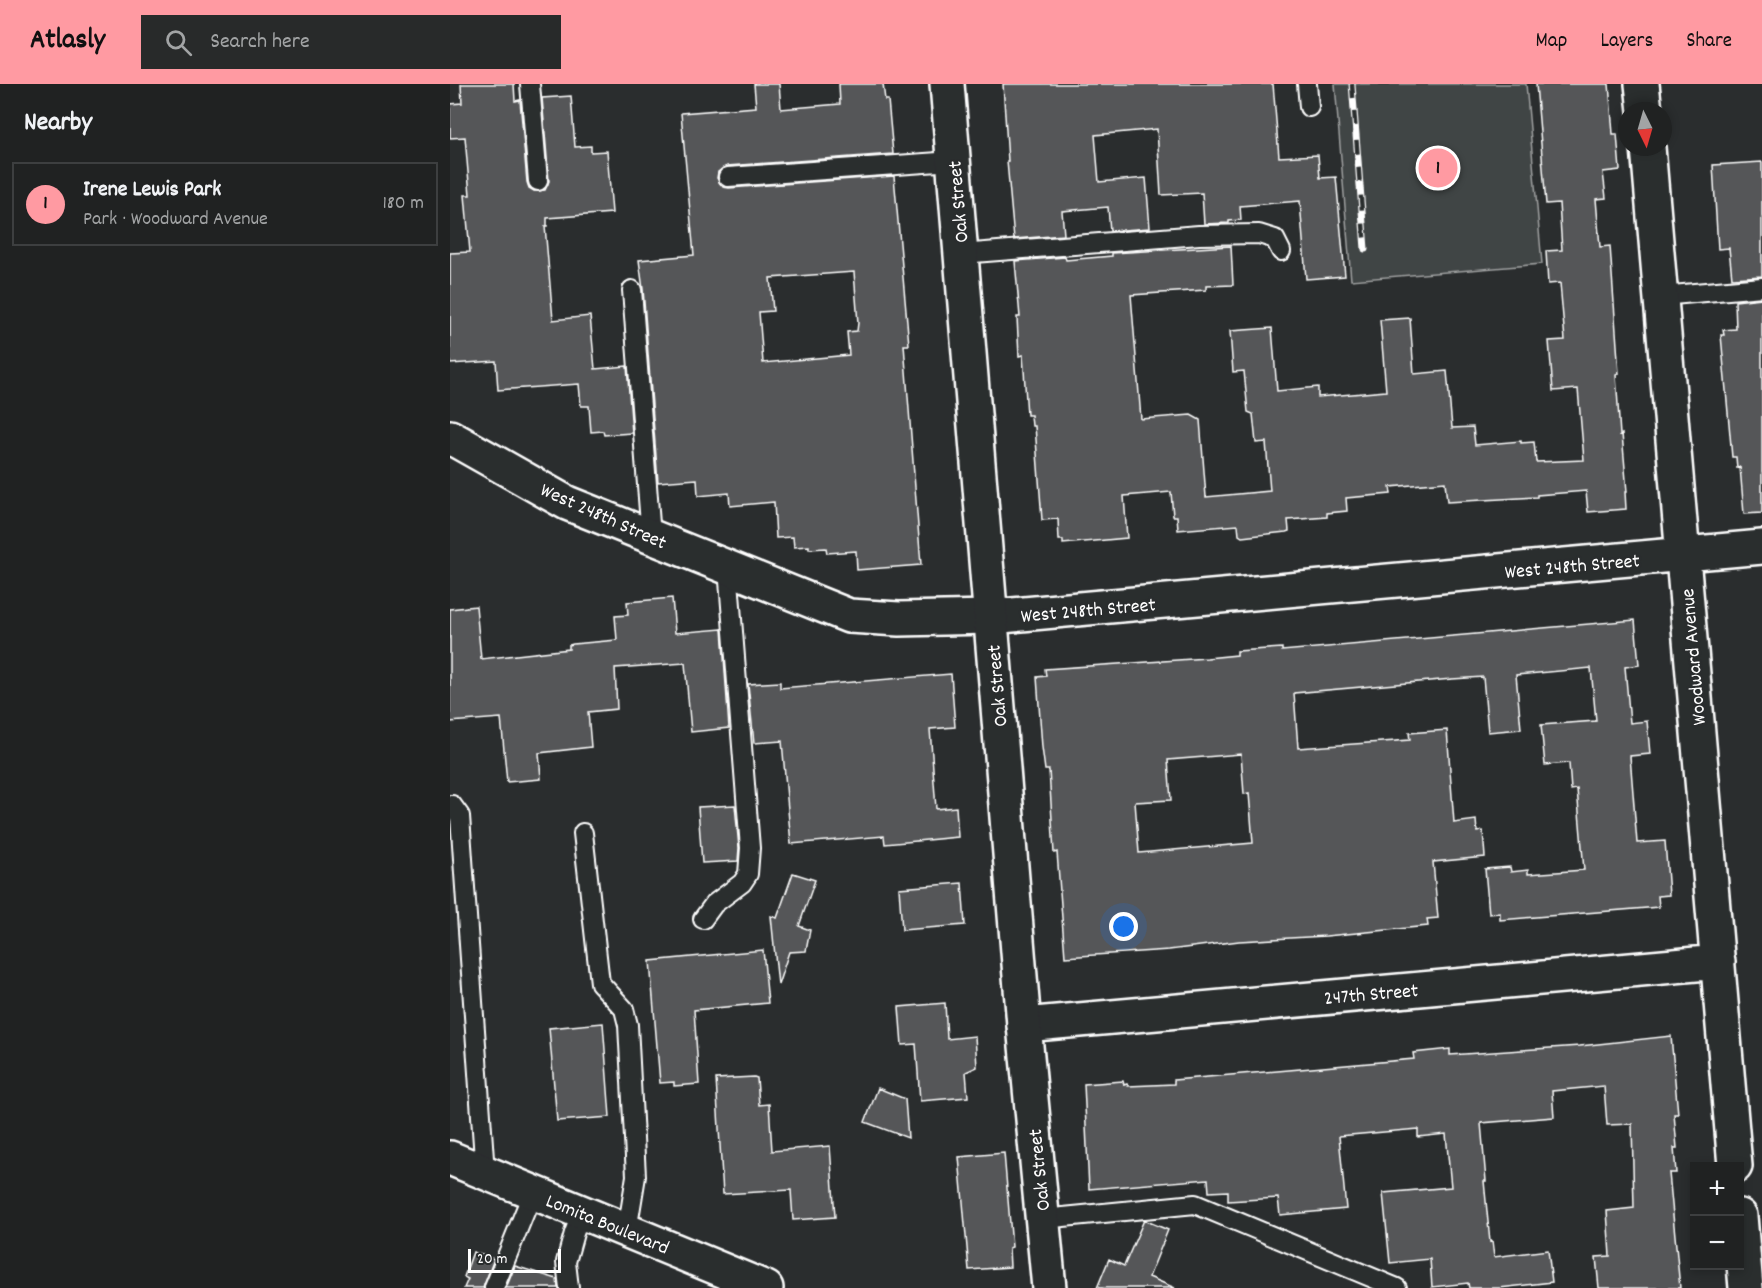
<!DOCTYPE html>
<meta charset="utf-8">
<style>
body{margin:0;font-family:Dekko,sans-serif;background:#282a2a;color:#f1f3f6}
.controls{position:absolute;right:18px;bottom:18px;display:grid;overflow:hidden;border-radius:0px;box-shadow:0 3px 9px #0003}
.controls button{width:54px;height:54px;display:grid;place-items:center;padding:0;border:0;border-bottom:2px solid #3d3f40;background:#202222;color:#f1f3f6;font:30px sans-serif}
.compass{position:absolute;left:1168px;top:18px;width:54px;height:54px;border-radius:50%;background:#202222;box-shadow:0 3px 9px #0003;rotate:175deg}
.scale{position:absolute;left:18px;bottom:15px;width:93px;box-sizing:border-box;padding-left:6px;border:3px solid #fff;border-top:0;font-size:16px;line-height:21px;white-space:nowrap;color:#fff;-webkit-text-stroke:4px #2a2d2e;paint-order:stroke}
.you{position:absolute;left:674px;top:843px;width:21px;height:21px;margin:-15px;border:4px solid #fff;border-radius:50%;background:#1a73e8;box-shadow:0 0 0 9px #1a73e833}
.badge{display:grid;place-items:center;width:39px;height:39px;border-radius:50%;background:#ff9aa2;color:#111;font-size:20px;font-weight:700}
.pin{position:absolute;translate:-50% -50%;border:3px solid #fff;box-shadow:0 2px 6px #0006}
.list{margin:0;padding:0;list-style:none}
h2{display:flex;justify-content:space-between;align-items:center;height:78px;margin:0;padding:0 24px;font-size:26px}
h2 small{font-size:20px;font-weight:400;color:#a2a4a5}
.list li{display:grid;grid-template-columns:39px 1fr auto;gap:18px;align-items:center;box-sizing:border-box;height:84px;margin:0 12px 12px;padding:0 12px;border:2px solid #3d3f40;border-radius:0px}
.list b{display:block;font-size:22px;white-space:nowrap}
.list p{margin:0;font-size:20px;white-space:nowrap;color:#a2a4a5}
.list em{font-size:20px;font-style:normal;color:#a2a4a5}
.icon{flex:none;width:33px;height:33px;fill:none;stroke:currentColor;stroke-width:2;stroke-linecap:round;stroke-linejoin:round}
.map{position:relative;flex:none;width:1312px;height:1204px;overflow:hidden}
header{display:flex;align-items:center;gap:36px;box-sizing:border-box;height:84px;padding:0 30px;background:#ff9aa2;color:#111}
header strong{font-size:28px}
nav{display:flex;gap:33px;margin-inline-start:auto;font-size:21px}
.search{width:420px;height:54px;background:#282a2a;display:flex;align-items:center;gap:15px;box-sizing:border-box;padding:0 21px;border-radius:0px;color:#a2a4a5;font-size:22px}
main{display:flex}
aside{flex:1;background:#202222}
.map>svg:first-child{display:block}
.green{fill:#414445;stroke:#a0a2a2;stroke-width:1.5}
.building{fill:#555758;stroke:#fff;stroke-width:1.5;fill-rule:evenodd}
.lines{fill:none;stroke-linecap:round;stroke-linejoin:round}
.lane-casing{stroke:#fff;stroke-width:22}
.street-casing{stroke:#fff;stroke-width:38}
.secondary-casing{stroke:#fff;stroke-width:38}
.lane{stroke:#2a2d2e;stroke-width:18}
.street{stroke:#2a2d2e;stroke-width:33}
.secondary{stroke:#2a2d2e;stroke-width:33}
.rail-casing{stroke:#fff;stroke-width:7}
.rail{stroke:#2a2d2e;stroke-width:4.5;stroke-dasharray:14;stroke-linecap:butt}
.labels{text-anchor:middle;stroke-width:5;stroke-linejoin:round;paint-order:stroke}
.street-label{font-size:20px;fill:#fff;stroke:#2a2d2e}
</style>
<header>
<strong>Atlasly</strong>
<div class="search"><svg class="icon" aria-label="search" viewBox="0 0 24 24"><circle cx="10" cy="10" r="6"/><path d="M15 15l6 6"/></svg>Search here</div>
<nav><a>Map</a><a>Layers</a><a>Share</a></nav>
</header>
<main>
<aside>
<h2>Nearby<small></small></h2>
<ul class="list">
<li><span class="badge">1</span><div><b>Irene Lewis Park</b><p>Park · Woodward Avenue</p></div><em>180 m</em></li>
</ul>
</aside>
<div class="map">
<svg width="1312" height="1204" viewBox="0 0 1312 1204">
<rect width="100%" height="100%" fill="#2a2d2e"/>
<filter id="ink" filterUnits="userSpaceOnUse"><feTurbulence type="fractalNoise" baseFrequency=".0167" numOctaves="2"/><feDisplacementMap in="SourceGraphic" scale="12" xChannelSelector="R" yChannelSelector="G"/><feConvolveMatrix kernelMatrix="1 2 1 2 8 2 1 2 1" color-interpolation-filters="sRGB"/></filter>
<g filter="url(#ink)">
<path class="green" d="M 885,0 L 1076,0 L 1092,180 L 901,196 Z"/>
<path class="building" d="M 11,0 L 64,0 L 65,17 L 70,16 L 77,98 L 79,104 L 84,107 L 95,106 L 99,97 L 92,14 L 121,12 L 125,63 L 141,62 L 141,68 L 157,67 L 162,129 L 97,134 L 97,142 L 95,142 L 103,236 L 140,232 L 145,285 L 177,282 L 182,349 L 154,351 L 153,347 L 141,348 L 139,322 L 131,322 L 129,300 L 48,306 L 46,277 L 0,280 L 0,169 L 20,168 L 15,111 L 20,111 L 15,53 L 0,54 L 0,20 L 12,19 Z
M 304,0 L 329,0 L 331,25 L 390,20 L 389,0 L 433,0 L 435,16 L 438,16 L 443,70 L 277,82 L 268,88 L 267,94 L 273,103 L 279,104 L 444,92 L 459,261 L 454,261 L 471,481 L 407,486 L 406,467 L 377,469 L 376,464 L 359,465 L 359,462 L 344,463 L 343,453 L 326,454 L 324,418 L 280,422 L 279,409 L 248,412 L 247,395 L 208,398 L 193,205 L 189,176 L 244,171 L 231,29 L 306,23 ZM 404,188 L 408,239 L 407,247 L 397,248 L 399,271 L 313,279 L 309,228 L 323,227 L 320,194 Z
M 553,0 L 823,0 L 829,73 L 868,71 L 870,94 L 886,93 L 895,192 L 856,195 L 850,117 L 790,122 L 791,136 L 779,137 L 779,139 L 754,140 L 752,109 L 711,111 L 707,45 L 645,51 L 649,98 L 696,94 L 700,144 L 660,147 L 658,123 L 612,127 L 614,151 L 564,155 L 557,77 L 558,77 Z
M 1086,0 L 1159,0 L 1163,50 L 1167,50 L 1170,86 L 1153,88 L 1156,114 L 1146,115 L 1150,163 L 1160,162 L 1169,290 L 1166,291 L 1170,351 L 1172,350 L 1177,408 L 1175,408 L 1176,425 L 1138,428 L 1136,407 L 1087,411 L 1087,413 L 997,418 L 995,398 L 940,403 L 941,410 L 896,414 L 897,427 L 877,429 L 877,433 L 838,436 L 839,447 L 836,448 L 792,453 L 789,451 L 788,441 L 728,446 L 727,432 L 723,432 L 721,408 L 674,412 L 677,454 L 613,460 L 613,456 L 609,456 L 608,435 L 592,436 L 585,342 L 582,342 L 581,331 L 577,331 L 573,271 L 569,272 L 567,233 L 570,233 L 565,177 L 615,173 L 616,176 L 662,172 L 662,169 L 781,162 L 783,201 L 756,202 L 756,206 L 681,211 L 691,335 L 741,331 L 750,336 L 756,413 L 820,407 L 816,358 L 806,359 L 803,330 L 798,328 L 794,287 L 783,288 L 780,247 L 822,244 L 827,307 L 868,303 L 868,313 L 936,307 L 930,236 L 960,234 L 964,290 L 997,287 L 1002,344 L 1023,343 L 1025,361 L 1071,357 L 1071,359 L 1084,358 L 1086,378 L 1134,376 L 1128,305 L 1103,307 L 1099,257 L 1115,256 L 1110,199 L 1098,200 L 1096,167 L 1112,166 L 1109,119 L 1096,120 Z
M 1312,78 L 1312,192 L 1282,194 L 1279,164 L 1268,165 L 1263,81 Z
M 1312,214 L 1312,429 L 1294,430 L 1290,383 L 1287,384 L 1286,373 L 1282,373 L 1271,251 L 1274,251 L 1273,246 L 1286,245 L 1285,217 Z
M 222,514 L 225,549 L 272,545 L 279,644 L 241,648 L 235,579 L 165,584 L 167,625 L 138,628 L 141,663 L 89,669 L 91,695 L 57,698 L 51,634 L 0,638 L 0,525 L 26,522 L 31,575 L 119,565 L 119,561 L 123,560 L 167,556 L 165,532 L 178,531 L 177,518 Z
M 1185,536 L 1189,581 L 1175,583 L 1180,639 L 1197,637 L 1200,670 L 1180,672 L 1187,759 L 1215,757 L 1219,811 L 1208,812 L 1209,823 L 1050,836 L 1050,829 L 1039,830 L 1035,785 L 1060,783 L 1061,788 L 1078,786 L 1078,790 L 1134,786 L 1127,705 L 1121,706 L 1119,679 L 1095,681 L 1091,641 L 1146,637 L 1141,584 L 1066,591 L 1071,645 L 1038,648 L 1033,593 L 1002,595 L 844,609 L 848,664 L 960,656 L 959,649 L 997,646 L 1004,739 L 1026,736 L 1027,748 L 1033,747 L 1035,773 L 983,778 L 988,834 L 977,835 L 978,842 L 876,852 L 789,857 L 719,866 L 615,873 L 607,768 L 604,769 L 599,686 L 595,686 L 592,663 L 587,593 L 596,592 L 595,585 L 757,574 L 787,571 L 787,567 L 832,564 L 832,567 ZM 791,670 L 794,710 L 799,709 L 803,759 L 689,769 L 685,718 L 721,716 L 718,676 Z
M 501,590 L 505,643 L 480,645 L 486,725 L 506,723 L 508,753 L 435,760 L 434,752 L 341,760 L 332,657 L 304,659 L 298,600 L 330,598 L 330,604 Z
M 285,721 L 289,764 L 288,777 L 252,779 L 248,723 Z
M 343,789 L 365,796 L 349,842 L 360,846 L 356,867 L 339,868 L 328,901 L 321,832 L 327,834 Z
M 512,799 L 515,841 L 452,846 L 449,804 Z
M 313,866 L 318,919 L 244,926 L 249,1000 L 224,1002 L 224,998 L 210,999 L 200,877 Z
M 495,919 L 497,955 L 525,952 L 527,983 L 516,988 L 518,1013 L 470,1017 L 466,960 L 452,961 L 449,923 Z
M 153,939 L 160,1033 L 107,1037 L 99,944 Z
M 1221,952 L 1228,1030 L 1224,1030 L 1227,1064 L 1224,1064 L 1226,1089 L 1219,1089 L 1230,1204 L 1149,1204 L 1146,1173 L 1160,1172 L 1157,1127 L 1184,1124 L 1182,1040 L 1157,1041 L 1154,1002 L 1102,1007 L 1104,1033 L 1031,1039 L 1036,1097 L 1034,1097 L 1040,1158 L 1042,1157 L 1044,1173 L 1098,1166 L 1102,1198 L 1049,1204 L 1019,1204 L 1018,1199 L 982,1203 L 980,1175 L 940,1179 L 933,1109 L 1001,1103 L 996,1050 L 968,1053 L 968,1045 L 889,1052 L 896,1125 L 830,1131 L 828,1114 L 778,1117 L 778,1107 L 759,1108 L 758,1095 L 639,1105 L 634,1000 L 673,997 L 674,1001 L 677,1000 L 678,1002 L 724,1000 L 724,996 L 964,975 L 963,969 L 1000,965 L 1000,971 L 1130,962 Z
M 304,993 L 307,994 L 309,1021 L 319,1020 L 322,1067 L 380,1062 L 385,1133 L 343,1136 L 341,1106 L 273,1110 L 266,995 Z
M 428,1004 L 455,1015 L 458,1054 L 415,1038 Z
M 554,1069 L 562,1163 L 559,1164 L 560,1183 L 519,1186 L 509,1073 Z
M 694,1136 L 718,1146 L 699,1193 L 725,1204 L 647,1204 L 659,1175 L 674,1182 Z
M 23,1168 L 44,1175 L 33,1204 L 14,1204 L 18,1195 L 14,1193 Z
M 65,1182 L 107,1195 L 108,1204 L 56,1204 Z"/>
<g class="lines">
<g class="lane-casing">
<path id="lane" d="M 80,0 L 88,97
M 857,0 L 859,23
M 278,93 L 503,77
M 511,170 L 749,151 L 809,150 L 825,155 L 831,167
M 182,206 L 201,453
M 1211,212 L 1312,203
M 0,721 L 2,721 L 10,732 L 35,1089
M 133,749 L 150,899 L 174,925 L 178,941 L 186,1092 L 177,1147
M 253,835 L 264,820 L 292,799 L 298,790 L 300,764 L 278,484
M 593,1135 L 745,1120 L 947,1204
M 44,1204 L 83,1108
M 119,1204 L 116,1178 L 124,1149 L 132,1128"/>
</g>
<g class="street-casing">
<path id="street" d="M 1192,0 L 1195,27
M 1198,63 L 1285,1082
M 0,353 L 117,419 L 399,532 L 449,535 L 540,533 L 1312,463
M 574,941 L 1268,878
M 1290,1132 L 1296,1204"/>
</g>
<g class="secondary-casing">
<path id="secondary" d="M 497,0 L 574,941 L 599,1204
M 0,1074 L 316,1204"/>
</g>
<use href="#lane" class="lane"/>
<use href="#street" class="street"/>
<use href="#secondary" class="secondary"/>
<g class="rail-casing">
<path id="rail" d="M 902,0 L 915,165"/>
</g>
<use href="#rail" class="rail"/>
</g>
</g>
<g class="labels">
<g class="street-label">
<text transform="translate(507 118) rotate(-95)" y="7">Oak Street</text>
<text transform="translate(154 431) rotate(24)" y="7">West 248th Street</text>
<text transform="translate(1122 481) rotate(-5)" y="7">West 248th Street</text>
<text transform="translate(638 525) rotate(-5)" y="7">West 248th Street</text>
<text transform="translate(1242 573) rotate(-95)" y="7">Woodward Avenue</text>
<text transform="translate(546 602) rotate(-95)" y="7">Oak Street</text>
<text transform="translate(921 909) rotate(-5)" y="7">247th Street</text>
<text transform="translate(588 1086) rotate(-96)" y="7">Oak Street</text>
<text transform="translate(158 1139) rotate(22)" y="7">Lomita Boulevard</text>
</g>
</g>
</svg>
<div class="controls">
<button>+</button>
<button>−</button>
</div>
<svg class="compass" viewBox="-18 -18 36 36"><path d="M0-13l5 13h-10z" fill="#e53935"/><path d="M0 13l5-13h-10z" fill="#a2a4a5"/></svg>
<div class="scale">20 m</div>
<div class="you"></div>
<div class="pin badge" style="left:988px;top:84px">1</div>
</div>
</main>
